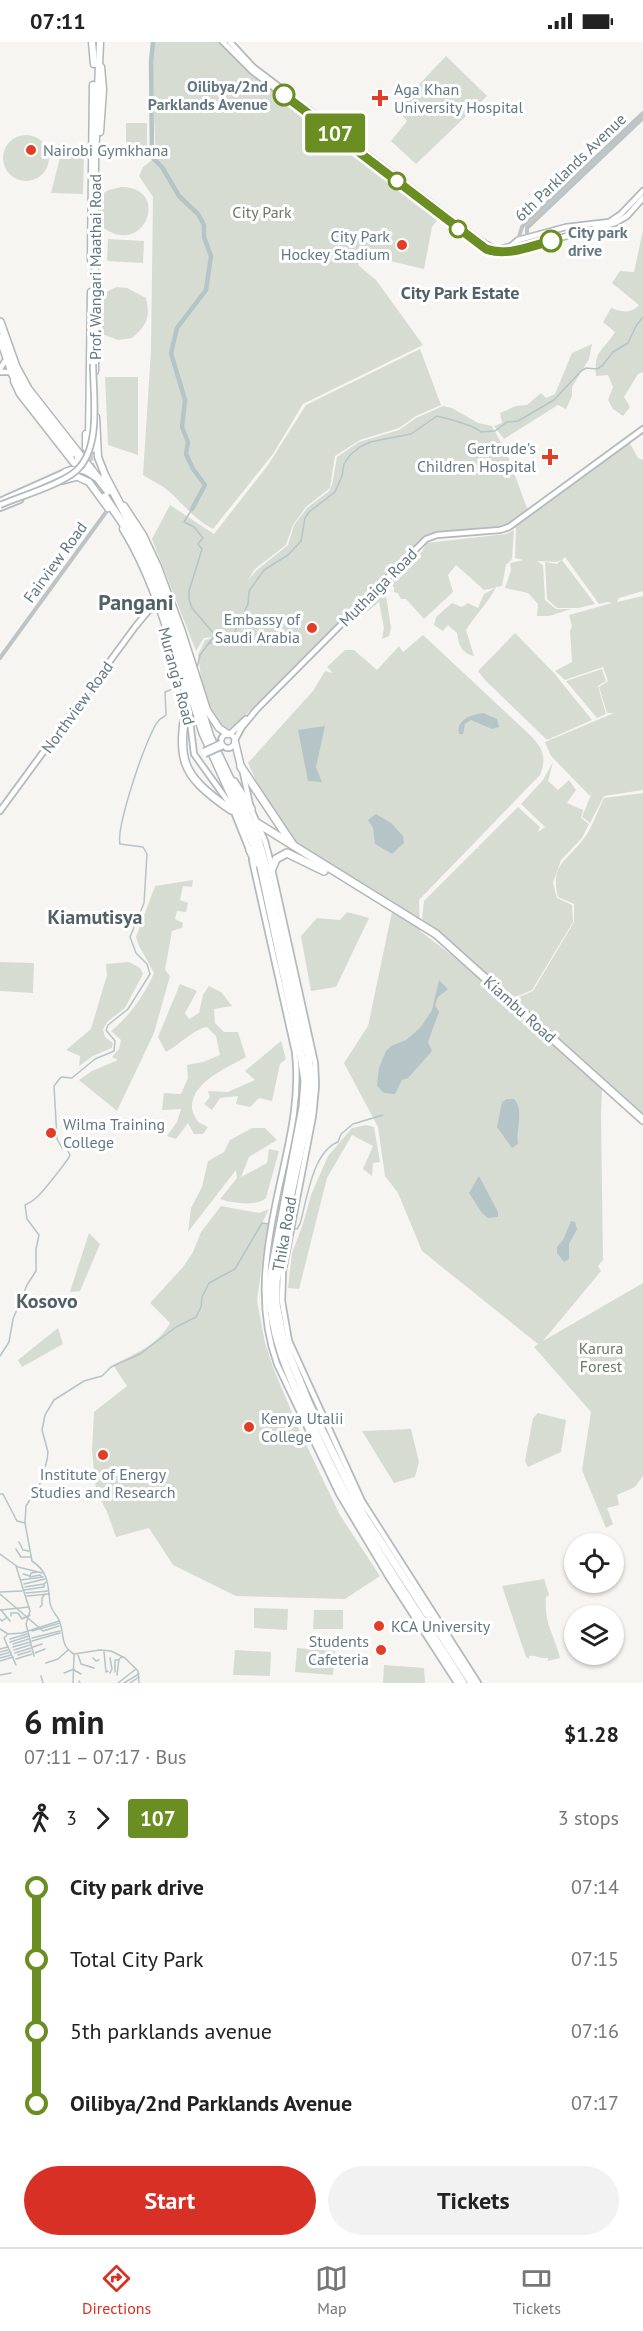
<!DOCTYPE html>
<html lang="en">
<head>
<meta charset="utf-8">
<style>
  :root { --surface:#fff; --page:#f2f2f2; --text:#222; --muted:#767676; --line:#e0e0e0; --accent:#d93025 }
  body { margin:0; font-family:"PT Sans",sans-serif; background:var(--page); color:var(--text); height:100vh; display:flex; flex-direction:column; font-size:22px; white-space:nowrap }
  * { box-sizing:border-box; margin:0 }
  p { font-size:20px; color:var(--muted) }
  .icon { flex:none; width:33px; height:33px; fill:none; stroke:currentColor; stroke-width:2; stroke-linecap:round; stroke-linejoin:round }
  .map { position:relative; height:1641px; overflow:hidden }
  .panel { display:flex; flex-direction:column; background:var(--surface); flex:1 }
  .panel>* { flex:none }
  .badge { padding:0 12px; border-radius:4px; font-size:21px; line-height:39px }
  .buttons { position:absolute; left:564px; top:1491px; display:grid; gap:12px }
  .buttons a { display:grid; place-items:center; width:60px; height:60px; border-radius:50%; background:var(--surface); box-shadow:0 2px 4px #0004; font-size:30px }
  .map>.badge { position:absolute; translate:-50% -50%; box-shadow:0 0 0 3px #fff }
  .legs { display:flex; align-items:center; gap:9px; height:66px; padding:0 24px; font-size:20px }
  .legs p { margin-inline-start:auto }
  .summary { display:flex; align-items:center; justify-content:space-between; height:102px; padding:0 24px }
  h1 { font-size:33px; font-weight:700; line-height:45px }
  .button { display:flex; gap:12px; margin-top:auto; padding:12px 24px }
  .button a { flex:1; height:69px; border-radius:36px; background:var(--accent); color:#fff; font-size:24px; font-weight:700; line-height:69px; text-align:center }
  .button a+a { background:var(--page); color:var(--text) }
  ul { padding:0 24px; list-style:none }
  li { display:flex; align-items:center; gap:21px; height:72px; font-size:22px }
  li i { display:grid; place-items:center; width:9px; height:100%; margin:0 8px; background:currentColor }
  li i::after { content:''; width:15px; height:15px; margin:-8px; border:4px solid; border-radius:50%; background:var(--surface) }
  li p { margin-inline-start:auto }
  li:first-child i { background:linear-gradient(#0000 50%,currentColor 0) }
  li:last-child i { background:linear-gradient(currentColor 50%,#0000 0) }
  .status { display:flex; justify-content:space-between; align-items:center; height:42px; padding:0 30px; background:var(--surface); direction:ltr }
  .status svg { height:16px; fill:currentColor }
  .tabs { display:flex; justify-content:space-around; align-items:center; height:84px; border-top:2px solid var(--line); background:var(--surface); font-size:16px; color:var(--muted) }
  .tabs a { display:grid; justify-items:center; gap:3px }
  .tabs .current { color:var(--accent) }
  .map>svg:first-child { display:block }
  .green { fill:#d7dcd3 }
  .water { fill:#b5c4c6 }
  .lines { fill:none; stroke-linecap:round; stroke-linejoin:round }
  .stream { stroke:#b5c4c6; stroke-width:1.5 }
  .river { stroke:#b5c4c6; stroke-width:4.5 }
  .primary-tunnel { stroke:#cad0d1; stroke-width:6; stroke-dasharray:6 3; stroke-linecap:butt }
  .trunk-tunnel { stroke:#cad0d1; stroke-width:7; stroke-dasharray:7 3.5; stroke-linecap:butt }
  .secondary-casing { stroke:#b3b9bd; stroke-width:8 }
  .primary-casing { stroke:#b2b7ba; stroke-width:9 }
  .trunk-casing { stroke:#b2b6b9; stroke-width:10 }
  .tertiary { stroke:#bec3c6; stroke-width:4 }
  .secondary { stroke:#fff; stroke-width:4.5 }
  .primary { stroke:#fff; stroke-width:6 }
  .trunk { stroke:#fff; stroke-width:7 }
  .secondary-bridge-casing { stroke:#b3b9bd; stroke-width:8; stroke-linecap:butt }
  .secondary-bridge { stroke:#fff; stroke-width:4.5 }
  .line-1-casing { stroke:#fff; stroke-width:14 }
  .line-1 { stroke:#6b8e23; stroke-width:9 }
  .stop-1-dot { fill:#fff; stroke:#6b8e23; stroke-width:3 }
  .poi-dot { fill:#e23e25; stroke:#fff; stroke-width:2 }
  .labels { text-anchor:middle; stroke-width:6; stroke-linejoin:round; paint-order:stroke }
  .stop-label { font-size:16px; font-weight:bold; fill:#647883; stroke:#fff; text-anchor:end }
  .poi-label { font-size:16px; fill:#647883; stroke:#fff; text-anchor:start }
  .street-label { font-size:16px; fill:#647883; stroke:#fff }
  .park-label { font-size:16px; fill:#6a7a63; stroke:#fff }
  .neighbourhood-label { font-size:18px; font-weight:bold; fill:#526068; stroke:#fff }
  .quarter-label { font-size:20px; font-weight:bold; fill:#526068; stroke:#fff }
  .district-label { font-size:22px; font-weight:bold; fill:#526068; stroke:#fff }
</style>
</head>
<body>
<div class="status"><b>07:11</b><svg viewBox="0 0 49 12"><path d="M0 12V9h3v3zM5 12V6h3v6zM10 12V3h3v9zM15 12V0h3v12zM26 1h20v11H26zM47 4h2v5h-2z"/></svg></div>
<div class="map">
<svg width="643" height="1641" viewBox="0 0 643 1641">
  <rect width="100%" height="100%" fill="#f6f5f2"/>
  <g class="green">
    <path d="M153,0h74l49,43 168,127 -12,15 -8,42 -60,-14 -6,10 18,15 47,65 -120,59 -30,50 -60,75c-17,-9 -28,-22 -41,-35 -8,-8 -20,-13 -29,-19l8,-125 2,-153 -14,-21 4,-9 13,-10 -5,-95z"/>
    <path d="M446,14l41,40 -71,68 -25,-23 16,-20 -10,-13z"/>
    <path d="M126,81h21v24l-21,1z"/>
    <circle cx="26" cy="116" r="23"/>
    <path d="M64,110l20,3 -1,39 -32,-1 10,-40z"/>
    <path d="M121,145c52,0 22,75 -21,38v-30l9,-5z"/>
    <path d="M643,188v142l-5,2 -14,23 6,10 -7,9 -10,-7 -5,-9 5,-13 -5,-12 -12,1c-2,-27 6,-23 19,-44l-12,-10 8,-14c10,4 20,6 28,-3l-27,-22 8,-12 14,1z"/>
    <path d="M108,197l36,2 -1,22 -36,-2z"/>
    <path d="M117,245l10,1 19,10c5,20 0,28 -14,40l-14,2 -16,-6c-1,-19 -8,-40 15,-47z"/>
    <path d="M592,302l-3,15 -17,28v9l-6,13 -8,-4 -54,34 -10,-13 8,-3 -2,-10 16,-7 11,-1 14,-12 5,5 9,-4 17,-41z"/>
    <path d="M420,307l21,56 -25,11 -17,12 -39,12 -25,16 -5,32 -24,19 -13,18 -7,20 -31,24 -7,11 9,-10 31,-25 6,-20 13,-17 22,-17 3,-6 5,-28 22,-15 40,-12 17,-12 27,-12 9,2 26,15 14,3 15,28 20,54 7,3 95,-69 9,16 5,2v131l-24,7 -2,4 26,-6v194l-39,6 -14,27 -8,-6 11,-27 -3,6 -39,-40 -6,-14 69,-29h-7l-8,-26 9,-6 -5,-14 -38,13 -10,-9 17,-9 -2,-31 2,-5 -3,-11 43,-12 -5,-1 -8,2 -34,-47 -3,3 33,44 -16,4h-22l-10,-9 -2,-37 12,2 4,-4 -4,2 -20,-1 6,4 2,35 11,9h15l-22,7h-12l1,-12 -10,-11 -23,-5 6,-18 -1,-7 13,-3 -8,-2 1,-29 -3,-7 -13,6 -10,1 -7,6 -22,1 -7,-5 -17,2 -12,4 -168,168 -28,24 -8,-5 -13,-21 -7,-26 -3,-22 7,-15 12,-3 -13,1 -8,13 -44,-112 18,-34 44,29 54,-69 38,-60z"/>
    <path d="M105,335h33v78l-30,-10z"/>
    <path d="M514,488l-2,29 -6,6 -4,21 -6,1c-8,16 -20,27 -30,43l8,26c-13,-3 -15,-11 -17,-23l-9,-8 -5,6 -9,-6 2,-8 16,-14 10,4 6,-4 10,5 6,-14 11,-6 -11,2 -28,-25 -8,10 5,17 -29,27 -18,-20h-5l-3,-6 -4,-1v-5l-5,-5 33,-30 4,-9 80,-9z"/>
    <path d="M385,547l6,39 -2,8 -7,3 2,-11 -5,-26 -20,16 -3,-2z"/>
    <path d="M515,591l39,40 38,47 -45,20 -62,-60 -7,-9z"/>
    <path d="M423,593l107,100c13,13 17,23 10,40l-121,125 1,31 46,35 136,123 -1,26 2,145 -5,6 3,5 -58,70 100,-58v193l-8,11 -18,8 2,10 -12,3 6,16 -7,4 -24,-58 9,-58 -57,-65 4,-3 -116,-93 -24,-58 -13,-17 -7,-49 -34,-64 24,-37 26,-124 -104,-62 -28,-46 -14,-31 65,-72 12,-20 8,2 -6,-6 18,-17h9l23,20 22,-24 4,6z"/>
    <path d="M602,627l4,12 -8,5 8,28 -9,4 -31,-37z"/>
    <path d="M553,720l-5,19 10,9 11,-10 7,10 -9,13 16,7 -2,8 8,6 -7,14 -21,22 -8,23 4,15 15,7 1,17 -41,68 -21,9 -89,-80 2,-18 53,-53 2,1 -1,-2 40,-40 22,20 -2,5 7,-5 -24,-23 22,-24z"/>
    <path d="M643,751v322l-133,-114 23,-10 41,-69v-18l-16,-7c-8,-31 7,-35 24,-56 10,-12 15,-29 22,-43z"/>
    <path d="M193,838l-1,7 -9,-1 -3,14 8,3 -2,9 -9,-1 -2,8 8,4 -1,5 -10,3 -7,39 5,6 -16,57 -37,78 -38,-31 13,-9 26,-11 -6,-3 7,-8 2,-9 -10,-9c18,-14 34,-37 43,-58l-15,-27 -3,-9 19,-51z"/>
    <path d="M347,870l22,6 -33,69 -25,4 -10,-55 16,-18 23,2z"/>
    <path d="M0,920l34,1 -1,30 -33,-2z"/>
    <path d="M129,920l11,6 3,6 -18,34 -18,14 -4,8 2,7 8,6 -1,5 -19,8 -14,10 1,-10 -14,-6 25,-21 16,-54 -1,-11z"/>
    <path d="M180,942l17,7 -12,22 4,6 10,-6 4,-18 6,-9 12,6 11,14 -18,3 1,14 9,9h14l8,25c-19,11 -55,25 -54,51 0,4 4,10 6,14l10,5 -5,7h-9l-6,-11 -12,16 -9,-3 10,-14 4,-13 -19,1 2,-17 17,1 7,-16 -1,-13 16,-3 17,-7 -4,-19 -9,-9c-13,2 -28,18 -41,25l-8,-15z"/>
    <path d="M281,999l5,18 -6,5 -8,37 -13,-3 -9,9 -14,-3 2,-8 -18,2 -8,12 -8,-6 6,-7 -2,-6 20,1 27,-12 -10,-9z"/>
    <path d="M366,1083l8,2 6,35 -7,1 -1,13 -9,-7 10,-23 -21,-11 -25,43 -28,111 -11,-1 4,-35 11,-29 8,-29 17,-39 24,-28z"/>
    <path d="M252,1086h13l12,12 -28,17 -8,20 26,-14 2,-14 10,2 -13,47c-10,9 -34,5 -46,1l17,-21 -1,-8 -48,62 3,-24 11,-21 6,-26 16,-9 6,-12z"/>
    <path d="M221,1164l38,7 10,-4 -7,14 7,2 -3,9 -9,67 8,42 9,27 28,66 38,79 40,61 -35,23 -109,-3 -63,-31 -24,-37 -33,9 -9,-25 -11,-22 -4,-40 2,-38 33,-26 -14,-21c21,-11 45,-20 57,-42l-20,-20 33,-36 10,-15 8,-20z"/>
    <path d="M89,1191l11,11 -20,47 -10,1z"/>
    <path d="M58,1286l5,16 -41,23 -4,-7z"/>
    <path d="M538,1371l28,7 -5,32 -33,15 -3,-6 8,-43z"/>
    <path d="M411,1387l8,33 -4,15 -21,6 -32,-52z"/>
    <path d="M544,1537l5,16 -3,2c-2,28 8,36 14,61l-12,3v-3c-8,1 -12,-3 -19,-2v3l-3,-2 -24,-71z"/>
    <path d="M254,1566l34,1 -1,21 -33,-2z"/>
    <path d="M314,1568h29v19h-30z"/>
    <path d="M297,1606l38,3 -2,24 -38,-3z"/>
    <path d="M235,1608l36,2 -1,24 -37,-1z"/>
    <path d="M384,1623l40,3 1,15h-42z"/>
  </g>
  <g class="water">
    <path d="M483,671l14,6 2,8 -7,2 -21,-9 -6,4 -2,10h-4c-3,-15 12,-19 24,-21z"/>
    <path d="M325,684l-9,41 6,15 -14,-1 -10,-51z"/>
    <path d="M376,772l15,9 12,13 1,7 -12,11 -17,-10 -2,-16 -5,-8z"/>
    <path d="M439,938l9,9 -10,8 -3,8 4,7 -11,30 4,9 -24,27 -6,2 -7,14 -11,-1 -7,-7 2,-18 7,-17 5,-5 15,-6 15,-13 11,-17z"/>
    <path d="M507,1057h7c11,12 1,31 4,45l-6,4 -15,-21 5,-25z"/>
    <path d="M479,1134l19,36v5l-10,1 -6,-5 -13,-20z"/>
    <path d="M571,1179l4,1 2,7 -8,15v15l-5,3 -7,-9v-6l6,-7z"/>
  </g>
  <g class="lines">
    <g class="stream">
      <path d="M192,467l-8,13 10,5 9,11 -5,6 4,5 -13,42v8l3,9 23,27 -15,20 -3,13"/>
      <path d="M209,601h12l11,-5 16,-34 1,-13 15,-21 24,-15 13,-14 4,-23 4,-6 26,-20 7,-16 2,-12 6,-9 10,-8 10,-5 41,-8 26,-18c9,2 39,10 44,16l14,-1 12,-9 11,-1 36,-21 27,-29 5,-3 11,1 5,-3 11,-14 15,-9 8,-17 7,-9"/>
      <path d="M292,1187h5l3,-5c7,-24 12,-72 38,-82l3,-8 12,-10 30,-9"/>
      <path d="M0,1314l9,-14 4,-23 14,-34 9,-14v-22l3,-14 -12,-16 -2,-14c4,-2 9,-5 12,-8 5,-4 32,-38 33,-42l-4,-7h-4l-5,-9 -3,-53 7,-9 11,1 23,-19 19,-8 1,-10 -9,-11 2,-5 20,-16 22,-35 -3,-10 -11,-11 -6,-16 14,-34 3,-49 -4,-7 -23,-3c-4,-17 27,-111 39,-124 2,-2 5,-3 7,-5l-1,-23 15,-6"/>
      <path d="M0,1452h3l14,27 8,2 7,38c17,11 16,25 18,42 1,7 6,11 9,17 6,13 0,25 15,34l26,-4 11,1 14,7 13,13 1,12"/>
      <path d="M25,1481l1,-17 15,-24 6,-22 1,-8 -6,-22 3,-15 9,-15 30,-19 18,-5 9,-9 29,-13 36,-27 20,-10 5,-10 1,-10 7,-14 26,-14 27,-46 7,1"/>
      <path d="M19,1500l4,8 6,1"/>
      <path d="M16,1507l5,8h10"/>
      <path d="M0,1512l18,13 24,6"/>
      <path d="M16,1524l14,45 -4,13 8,32"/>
      <path d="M23,1532l7,2 1,-3 6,-1"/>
      <path d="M30,1535l10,-2 2,2"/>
      <path d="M21,1538l22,-3"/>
      <path d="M24,1542l21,-5"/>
      <path d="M25,1545l19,-3 2,-2"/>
      <path d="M24,1548l20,-3v-3"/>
      <path d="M0,1550l22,-1"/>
      <path d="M26,1551l22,-2"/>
      <path d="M0,1552l43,37 16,-5"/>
      <path d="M27,1554l22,-2"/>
      <path d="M40,1565l2,-2v-7l3,-4"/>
      <path d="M0,1568l29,-3"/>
      <path d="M1,1568l9,11"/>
      <path d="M11,1574v-3h7l4,6 8,-4"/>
      <path d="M0,1577l2,2 4,-3"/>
      <path d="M0,1587l8,5 14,-1 37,-12"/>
      <path d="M32,1589l28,-8"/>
      <path d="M7,1593l-3,3 12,27"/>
      <path d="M32,1596l28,-7"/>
      <path d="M10,1597l17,-5"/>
      <path d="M32,1599l28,-8"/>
      <path d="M10,1600l19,-6"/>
      <path d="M13,1602l16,-5"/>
      <path d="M13,1605l17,-5"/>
      <path d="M33,1605l9,-3"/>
      <path d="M0,1607l8,-2"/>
      <path d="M14,1608l16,-5"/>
      <path d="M0,1610l8,-2"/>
      <path d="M104,1610l2,20 2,-1"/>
      <path d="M15,1611l16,-5"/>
      <path d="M35,1611l10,-4"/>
      <path d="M0,1613l11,-3"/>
      <path d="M18,1613l13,-4"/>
      <path d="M78,1613l3,9 13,4"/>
      <path d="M0,1616l11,-3"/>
      <path d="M93,1616l3,3 3,-1"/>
      <path d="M16,1617l16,-5"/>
      <path d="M0,1619l13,-4"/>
      <path d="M46,1621l12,-4 10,-9"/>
      <path d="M74,1628l7,4"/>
      <path d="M115,1630v-12h3"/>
      <path d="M64,1631l10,-4"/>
      <path d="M110,1631l2,-4 -2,-11"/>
      <path d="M0,1633l11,-2"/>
      <path d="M117,1633l2,-16 3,-2"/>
      <path d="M41,1634l2,7"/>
      <path d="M79,1639l1,2"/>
      <path d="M73,1641l1,-28"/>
      <path d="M118,1641l18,-14"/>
      <path d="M124,1641l15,-9"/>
      <path d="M130,1641l9,-6"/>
    </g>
    <path class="river" d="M153,0l-2,20 1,95 10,10 17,29 19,18 6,11v12l7,19 -5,34 -29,38 -6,25 14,47 -3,27 6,15 -2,12 7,15 12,16 -13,24"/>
    <path class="primary-tunnel" d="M89,404l2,18 14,33"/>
    <path class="trunk-tunnel" d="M87,430l18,25"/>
    <defs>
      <g id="secondary">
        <path d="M223,0l29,29 208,159 26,19 9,4 31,-6 89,-24 12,-7 16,-18"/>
        <path d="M230,0l23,25 33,25"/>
        <path d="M309,68l170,130 17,10 15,-4 7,-6 48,-13 43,-5 12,-8 22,-23"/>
        <path d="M0,327l5,-8"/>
        <path d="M0,330h10"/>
        <path d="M63,439l15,-4"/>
        <path d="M0,459l65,-29"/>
        <path d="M0,466l20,-8"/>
        <path d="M188,662l6,50 38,53 18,45"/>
        <circle cx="228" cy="699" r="7"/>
        <path d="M230,692l16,-15"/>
        <path d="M235,698l7,-13 15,-18 169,-170 11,-4 63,-5 9,-3 134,-98"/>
        <path d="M243,731l8,36 14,32 5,19 45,203 1,23 -3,30 -30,155 -1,30 7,40 73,160 116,182"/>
        <path d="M0,769l135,-184 14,-17 9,-2"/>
        <path d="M252,818l43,192c6,50 -8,97 -18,145 -12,57 -20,111 0,167l62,130 49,82 69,107"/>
      </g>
      <g id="primary">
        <path d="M92,0l2,22"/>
        <path d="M100,90l3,-43 -2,-22"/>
        <path d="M91,218l2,-175"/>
        <path d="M95,329v-210l5,-119"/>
        <path d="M14,339l6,13 54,69 5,-1 -2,-8"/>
        <path d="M96,375l2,40 9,23"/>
        <path d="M86,392v14l5,2 3,-2"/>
        <path d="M89,396l2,-146"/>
        <path d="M65,430c11,-5 20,-3 30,5"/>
        <path d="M78,435l11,5 19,26"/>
        <path d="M124,464l19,29 15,32 23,62 26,81 12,18 9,6"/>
        <path d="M123,487c30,48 49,114 64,170"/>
        <path d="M235,700l6,25"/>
      </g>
      <g id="trunk">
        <path d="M0,280l16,45 12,22 80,102"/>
        <path d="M0,296l13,37 9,15 49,64"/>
        <path d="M105,434l42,79 16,35 47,147 47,99 9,32 42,187 3,26 -1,25 -20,92 -14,84v22l7,36 26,64 55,112 108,167"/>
        <path d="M105,455l29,43 16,32 24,68 29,93 52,115 6,19 40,188 4,26 -2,26 -33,173c-2,51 18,94 39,139 15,33 31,66 49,98 32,57 71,111 105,166"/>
        <path d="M187,657c-9,61 -9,74 44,111"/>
        <path d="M241,725l52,78"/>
        <path d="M234,740l17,27"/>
        <path d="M257,781l179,111 207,186"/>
        <path d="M250,808l6,13"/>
        <path d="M272,827l4,-10 11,-6 37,18"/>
      </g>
    </defs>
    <use href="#secondary" class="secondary-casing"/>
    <use href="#primary" class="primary-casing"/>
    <use href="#trunk" class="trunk-casing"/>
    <g class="tertiary">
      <path d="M527,195v-9l116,-110"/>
      <path d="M518,198l4,-13 121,-114"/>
      <path d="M0,616l109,-150"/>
    </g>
    <use href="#secondary" class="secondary"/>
    <use href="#primary" class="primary"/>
    <use href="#trunk" class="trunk"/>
    <defs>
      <g id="secondary-bridge">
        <path d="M0,463c21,-9 60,-20 76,-34 26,-23 17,-76 17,-107"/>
        <path d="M204,709l17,-8"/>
        <path d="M205,712l18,-8"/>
      </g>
    </defs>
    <use href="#secondary-bridge" class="secondary-bridge-casing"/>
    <use href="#secondary-bridge" class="secondary-bridge"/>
  </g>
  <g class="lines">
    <defs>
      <path id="line-1" d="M284,53l202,154c20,8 45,-3 65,-8"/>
    </defs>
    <use href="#line-1" class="line-1-casing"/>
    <use href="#line-1" class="line-1"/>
  </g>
  <g class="stop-1-dot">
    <circle cx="284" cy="53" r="10"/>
    <circle cx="397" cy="139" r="8"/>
    <circle cx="458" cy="187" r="8"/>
    <circle cx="551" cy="199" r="10"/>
  </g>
  <g class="poi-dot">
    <path d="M377 47h6v6h6v6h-6v6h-6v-6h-6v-6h6z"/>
    <circle cx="31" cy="108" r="6"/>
    <circle cx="402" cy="203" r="6"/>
    <path d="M547 406h6v6h6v6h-6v6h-6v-6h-6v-6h6z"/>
    <circle cx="312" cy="586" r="6"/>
    <circle cx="51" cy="1091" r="6"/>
    <circle cx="249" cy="1385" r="6"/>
    <circle cx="103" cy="1413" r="6"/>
    <circle cx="379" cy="1584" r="6"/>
    <circle cx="381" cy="1608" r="6"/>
  </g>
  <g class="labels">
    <g class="stop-label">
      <text x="268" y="50">Oilibya/2nd<tspan x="268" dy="18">Parklands Avenue</tspan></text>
      <text x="568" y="196" text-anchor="start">City park<tspan x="568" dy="18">drive</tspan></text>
    </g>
    <g class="poi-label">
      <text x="394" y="53">Aga Khan<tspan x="394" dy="18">University Hospital</tspan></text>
      <text x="43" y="114">Nairobi Gymkhana</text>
      <text x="390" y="200" text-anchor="end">City Park<tspan x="390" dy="18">Hockey Stadium</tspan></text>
      <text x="536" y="412" text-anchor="end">Gertrude's<tspan x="536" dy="18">Children Hospital</tspan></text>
      <text x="300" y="583" text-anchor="end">Embassy of<tspan x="300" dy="18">Saudi Arabia</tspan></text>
      <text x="63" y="1088">Wilma Training<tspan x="63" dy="18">College</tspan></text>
      <text x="261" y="1382">Kenya Utalii<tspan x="261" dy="18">College</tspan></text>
      <text x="103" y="1438" text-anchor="middle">Institute of Energy<tspan x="103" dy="18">Studies and Research</tspan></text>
      <text x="391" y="1590">KCA University</text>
      <text x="369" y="1605" text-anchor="end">Students<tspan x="369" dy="18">Cafeteria</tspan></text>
    </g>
    <g class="street-label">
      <text transform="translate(570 125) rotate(-44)" y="6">6th Parklands Avenue</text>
      <text transform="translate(95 225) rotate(-90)" y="6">Prof. Wangari Maathai Road</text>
      <text transform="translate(55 520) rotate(-54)" y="6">Fairview Road</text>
      <text transform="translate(378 545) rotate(-45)" y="6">Muthaiga Road</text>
      <text transform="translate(177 634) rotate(75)" y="6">Murang'a Road</text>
      <text transform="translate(77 665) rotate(-54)" y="6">Northview Road</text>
      <text transform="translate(520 967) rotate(42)" y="6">Kiambu Road</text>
      <text transform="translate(284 1192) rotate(-80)" y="6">Thika Road</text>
    </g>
    <g class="park-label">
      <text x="262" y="176">City Park</text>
      <text x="601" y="1312">Karura<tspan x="601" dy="18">Forest</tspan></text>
    </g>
    <g class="neighbourhood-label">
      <text x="460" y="257">City Park Estate</text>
    </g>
    <g class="quarter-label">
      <text x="95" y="882">Kiamutisya</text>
      <text x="47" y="1266">Kosovo</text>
    </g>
    <g class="district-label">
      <text x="136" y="568">Pangani</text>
    </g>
  </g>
</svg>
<div class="buttons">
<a><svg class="icon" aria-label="locate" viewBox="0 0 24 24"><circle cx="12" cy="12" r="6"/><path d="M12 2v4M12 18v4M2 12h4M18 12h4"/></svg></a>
<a><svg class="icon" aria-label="layers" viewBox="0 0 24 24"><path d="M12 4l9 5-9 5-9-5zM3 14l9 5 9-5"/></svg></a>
</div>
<b class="badge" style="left:335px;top:91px;background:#6b8e23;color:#fff">107</b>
</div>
<section class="panel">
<div class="summary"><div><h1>6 min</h1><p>07:11 – 07:17 · Bus</p></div><b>$1.28</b></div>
<div class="legs"><svg class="icon" aria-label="walk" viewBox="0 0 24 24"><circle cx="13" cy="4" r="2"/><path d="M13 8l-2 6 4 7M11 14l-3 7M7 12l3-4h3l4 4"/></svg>3<svg class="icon" aria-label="forward" viewBox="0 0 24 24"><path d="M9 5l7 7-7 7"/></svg><b class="badge" style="background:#6b8e23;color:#fff">107</b><p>3 stops</p></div>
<ul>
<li><i style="color:#6b8e23"></i><b>City park drive</b><p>07:14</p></li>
<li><i style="color:#6b8e23"></i><span>Total City Park</span><p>07:15</p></li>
<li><i style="color:#6b8e23"></i><span>5th parklands avenue</span><p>07:16</p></li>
<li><i style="color:#6b8e23"></i><b>Oilibya/2nd Parklands Avenue</b><p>07:17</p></li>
</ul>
<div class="button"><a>Start</a><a>Tickets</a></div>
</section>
<nav class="tabs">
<a class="current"><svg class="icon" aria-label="directions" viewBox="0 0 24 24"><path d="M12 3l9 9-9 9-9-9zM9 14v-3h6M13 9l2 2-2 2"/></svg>Directions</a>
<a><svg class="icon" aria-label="map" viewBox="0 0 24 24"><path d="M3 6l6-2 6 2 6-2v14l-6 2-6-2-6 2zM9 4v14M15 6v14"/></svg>Map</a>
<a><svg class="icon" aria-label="tickets" viewBox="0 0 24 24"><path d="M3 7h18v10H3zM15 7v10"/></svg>Tickets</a>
</nav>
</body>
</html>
